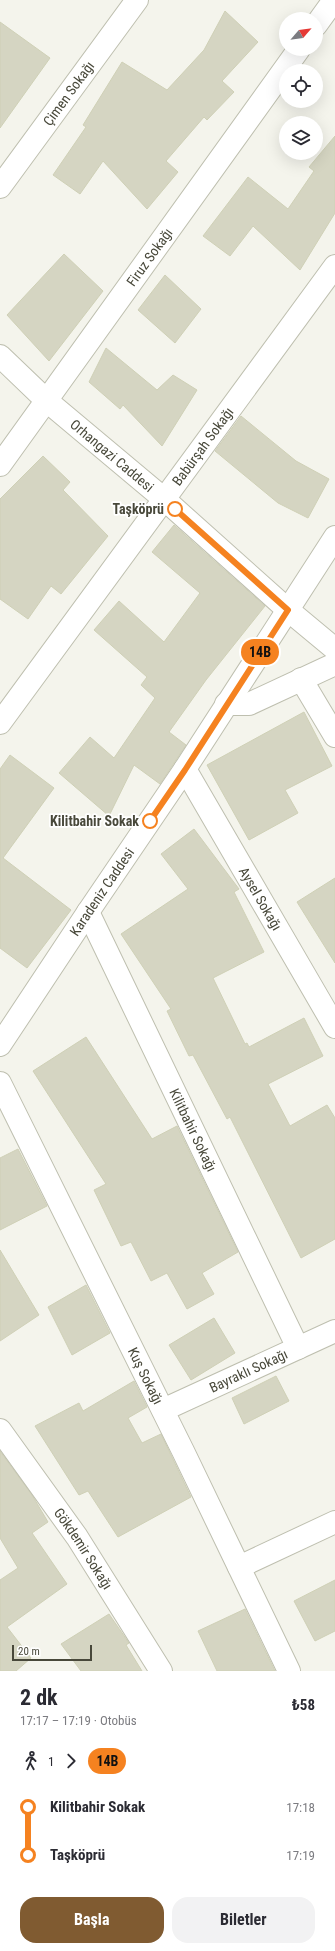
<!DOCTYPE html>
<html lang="tr">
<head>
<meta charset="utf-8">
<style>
  :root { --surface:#fff; --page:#f2f2f3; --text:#2b2b33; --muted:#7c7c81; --accent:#805b31 }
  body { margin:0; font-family:"Roboto Condensed",sans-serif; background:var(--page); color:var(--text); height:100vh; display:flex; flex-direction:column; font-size:15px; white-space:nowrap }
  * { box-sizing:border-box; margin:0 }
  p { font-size:13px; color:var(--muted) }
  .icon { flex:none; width:22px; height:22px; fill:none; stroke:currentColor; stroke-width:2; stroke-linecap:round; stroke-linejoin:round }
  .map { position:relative; height:1671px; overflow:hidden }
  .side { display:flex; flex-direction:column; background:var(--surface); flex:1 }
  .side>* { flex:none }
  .badge { padding:0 8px; border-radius:13px; font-size:14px; line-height:26px }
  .needle { width:26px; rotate:62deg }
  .controls { position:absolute; left:279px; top:12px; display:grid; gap:8px }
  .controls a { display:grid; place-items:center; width:44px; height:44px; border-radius:50%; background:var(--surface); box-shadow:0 4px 16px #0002; font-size:20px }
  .scale { position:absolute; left:12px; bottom:10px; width:80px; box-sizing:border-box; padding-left:4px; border:2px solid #48483a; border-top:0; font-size:11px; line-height:14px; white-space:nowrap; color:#48483a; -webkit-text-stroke:3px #fff; paint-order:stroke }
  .map>.badge { position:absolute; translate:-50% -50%; box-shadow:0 0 0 2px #fff }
  .legs { display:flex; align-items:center; gap:6px; height:44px; padding:0 20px; font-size:13px }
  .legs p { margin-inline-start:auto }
  .headline { display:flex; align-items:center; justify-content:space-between; height:68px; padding:0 20px }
  h1 { font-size:22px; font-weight:700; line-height:30px }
  .action { display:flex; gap:8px; margin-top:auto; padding:8px 20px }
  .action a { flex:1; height:46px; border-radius:16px; background:var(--accent); color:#fff; font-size:16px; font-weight:700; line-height:46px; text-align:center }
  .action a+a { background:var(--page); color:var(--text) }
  ul { padding:0 20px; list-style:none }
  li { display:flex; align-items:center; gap:14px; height:48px; font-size:15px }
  li i { display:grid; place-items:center; width:6px; height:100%; margin:0 5px; background:currentColor }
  li i::after { content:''; width:10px; height:10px; margin:-5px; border:3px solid; border-radius:50%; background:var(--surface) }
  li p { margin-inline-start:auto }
  li:first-child i { background:linear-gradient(#0000 50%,currentColor 0) }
  li:last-child i { background:linear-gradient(currentColor 50%,#0000 0) }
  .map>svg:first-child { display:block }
  .building { fill:#d5d5c2; stroke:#cfd0b6 }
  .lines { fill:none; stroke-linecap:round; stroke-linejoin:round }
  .minor-casing { stroke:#bebfaf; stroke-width:24 }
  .tertiary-casing { stroke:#bebfaf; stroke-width:24 }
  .minor { stroke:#fff; stroke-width:22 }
  .tertiary { stroke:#fff; stroke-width:22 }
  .line-1-casing { stroke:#fff; stroke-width:9 }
  .line-1 { stroke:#f58220; stroke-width:6 }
  .stop-1-dot { fill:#fff; stroke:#f58220; stroke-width:2 }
  .labels { text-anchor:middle; stroke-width:3.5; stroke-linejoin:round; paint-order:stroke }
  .street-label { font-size:14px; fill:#48483a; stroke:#fff }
  .stop-label { font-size:14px; font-weight:bold; fill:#48483a; stroke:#fff; text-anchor:end }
</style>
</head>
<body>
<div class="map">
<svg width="335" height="1671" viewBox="0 0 335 1671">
  <rect width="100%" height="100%" fill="#f4f4ec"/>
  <g class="building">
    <path d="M225,11l33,31 -36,39 12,11 -27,28 -3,-3 -38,44 12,11 -31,37 -44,-48 -23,33 -27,-19 33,-48 -3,-2 39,-63 45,28 37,-40z"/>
    <path d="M0,22l50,36 -50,70z"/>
    <path d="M335,136v77l-35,57 -47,-44 -23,30 -27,-20 45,-59 40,32 26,-38 -5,-4z"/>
    <path d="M64,254l39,37 -54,70 -42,-46z"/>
    <path d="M165,275l36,34 -26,34 -37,-33z"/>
    <path d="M106,348l51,42 16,-15 24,15 -35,56 -39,-41 -3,4 -31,-27z"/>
    <path d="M241,416l55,45 33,18 -21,39 -30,-15 -63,-52z"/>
    <path d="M43,456l27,26 -7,8 45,46 -47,58 -10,-8 -23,33 -28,-20v-100z"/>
    <path d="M174,525l91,81 -59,74 -37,52 17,13 -26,39 -26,-19 -25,51 -50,-43 31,-36 24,21 41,-60 -14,-13 6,-8 -53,-47 25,-29 45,41 36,-49 -48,-41z"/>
    <path d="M304,712l28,54 -47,24 13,23 -49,27 -42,-75z"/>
    <path d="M10,755l44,33 -51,70 68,52 -44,58 -27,-20v-179z"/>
    <path d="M194,829l45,60 -5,3 30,60 -51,26 32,66 2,-1 2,4 55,-29 19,38 -55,28 22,42 37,-21 8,13v121l-34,19 -71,-141 -3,2 -34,-64 -4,1 -22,-45 4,-2 -50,-75 67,-45 -27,-35z"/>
    <path d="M335,878v85l-38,-61z"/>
    <path d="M86,1037l66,102 25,-13 61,126 -36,21 12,21 -27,15 -20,-36 -16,8 -20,-39 -10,4 -27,-56 12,-6 -73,-113z"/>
    <path d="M18,1149l29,57 -47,24v-72z"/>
    <path d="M0,1250l39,65 -39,26z"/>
    <path d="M86,1285l24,48 -38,22 -24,-48z"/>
    <path d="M214,1318l21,35 -44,27 -22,-35z"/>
    <path d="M276,1376l13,25 -45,23 -12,-26z"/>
    <path d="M134,1381l13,26 -19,11 14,25 19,-9 30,63 -73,40 -30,-46 -9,4 -44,-69 44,-23 4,8z"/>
    <path d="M0,1451l32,44 16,27 -16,11 35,51 -60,43 24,31 -15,13h-16v-91l18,-12 -18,-30z"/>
    <path d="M335,1580v51l-20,10 -21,-40z"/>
    <path d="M245,1609l30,62h-58l-19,-40z"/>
    <path d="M109,1614l20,29 -3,2 16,26h-61l-20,-27z"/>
  </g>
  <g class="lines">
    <defs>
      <g id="minor">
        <path d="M316,25l18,-25"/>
        <path id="s1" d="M0,187l137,-187"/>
        <path id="s2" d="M0,465l299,-416"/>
        <path d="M301,679l34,57"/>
        <path id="s3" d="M0,723l335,-457"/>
        <path id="s4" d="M185,769l150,258"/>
        <path id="s5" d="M88,912l210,436"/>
        <path id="s6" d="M0,1083l183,368 106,220"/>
        <path id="s7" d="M163,1410l172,-79"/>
        <path id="s8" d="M0,1430l77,107 84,134"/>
        <path d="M239,1567l96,-45"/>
      </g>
      <g id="tertiary">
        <path id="s9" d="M0,356l47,45 117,98 124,111 47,39"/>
        <path d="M226,704h23l86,-40"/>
        <path id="s10" d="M0,1045l88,-133 97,-143 150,-232"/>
      </g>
    </defs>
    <use href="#minor" class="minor-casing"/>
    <use href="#tertiary" class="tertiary-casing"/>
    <use href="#minor" class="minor"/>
    <use href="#tertiary" class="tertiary"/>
  </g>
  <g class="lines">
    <defs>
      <path id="line-1" d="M150,821l35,-51 103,-160 -113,-101"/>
    </defs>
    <use href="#line-1" class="line-1-casing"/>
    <use href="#line-1" class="line-1"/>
  </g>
  <g class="stop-1-dot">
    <circle cx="175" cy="509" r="7"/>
    <circle cx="150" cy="821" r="7"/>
  </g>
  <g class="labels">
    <g class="street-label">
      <text dy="5" stroke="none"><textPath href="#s1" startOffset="116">Çimen Sokağı</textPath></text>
      <text dy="5" stroke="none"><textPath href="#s2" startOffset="256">Firuz Sokağı</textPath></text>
      <text dy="5" stroke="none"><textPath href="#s3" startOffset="343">Babürşah Sokağı</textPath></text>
      <text dy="5" stroke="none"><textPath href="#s9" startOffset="150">Orhangazi Caddesi</textPath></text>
      <text dy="5" stroke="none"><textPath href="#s10" startOffset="184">Karadeniz Caddesi</textPath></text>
      <text dy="5" stroke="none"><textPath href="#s4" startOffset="150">Aysel Sokağı</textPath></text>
      <text dy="5" stroke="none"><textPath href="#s5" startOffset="242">Kilitbahir Sokağı</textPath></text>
      <text dy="5" stroke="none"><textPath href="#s7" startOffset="94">Bayraklı Sokağı</textPath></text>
      <text dy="5" stroke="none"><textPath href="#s6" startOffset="327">Kuş Sokağı</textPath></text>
      <text dy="5" stroke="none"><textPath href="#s8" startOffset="145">Gökdemir Sokağı</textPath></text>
    </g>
    <g class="stop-label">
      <text x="164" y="514">Taşköprü</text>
      <text x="139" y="826">Kilitbahir Sokak</text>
    </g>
  </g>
</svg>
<div class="controls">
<a><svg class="needle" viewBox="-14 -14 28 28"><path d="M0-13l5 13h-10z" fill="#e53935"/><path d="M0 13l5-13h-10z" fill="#7c7c81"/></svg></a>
<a><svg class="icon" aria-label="locate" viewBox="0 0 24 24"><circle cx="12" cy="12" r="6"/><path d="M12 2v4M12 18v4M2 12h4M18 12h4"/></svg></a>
<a><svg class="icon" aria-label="layers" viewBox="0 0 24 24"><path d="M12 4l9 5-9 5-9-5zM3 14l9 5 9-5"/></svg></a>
</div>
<div class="scale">20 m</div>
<b class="badge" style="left:260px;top:652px;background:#f58220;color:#111">14B</b>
</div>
<section class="side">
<div class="headline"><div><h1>2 dk</h1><p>17:17 – 17:19 · Otobüs</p></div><b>₺58</b></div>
<div class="legs"><svg class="icon" aria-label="walk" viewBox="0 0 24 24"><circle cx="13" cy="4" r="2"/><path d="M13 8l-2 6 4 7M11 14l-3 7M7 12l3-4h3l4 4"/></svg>1<svg class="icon" aria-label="forward" viewBox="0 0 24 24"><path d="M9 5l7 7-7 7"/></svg><b class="badge" style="background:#f58220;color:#111">14B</b></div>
<ul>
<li><i style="color:#f58220"></i><b>Kilitbahir Sokak</b><p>17:18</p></li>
<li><i style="color:#f58220"></i><b>Taşköprü</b><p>17:19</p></li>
</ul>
<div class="action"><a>Başla</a><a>Biletler</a></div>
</section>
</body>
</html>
